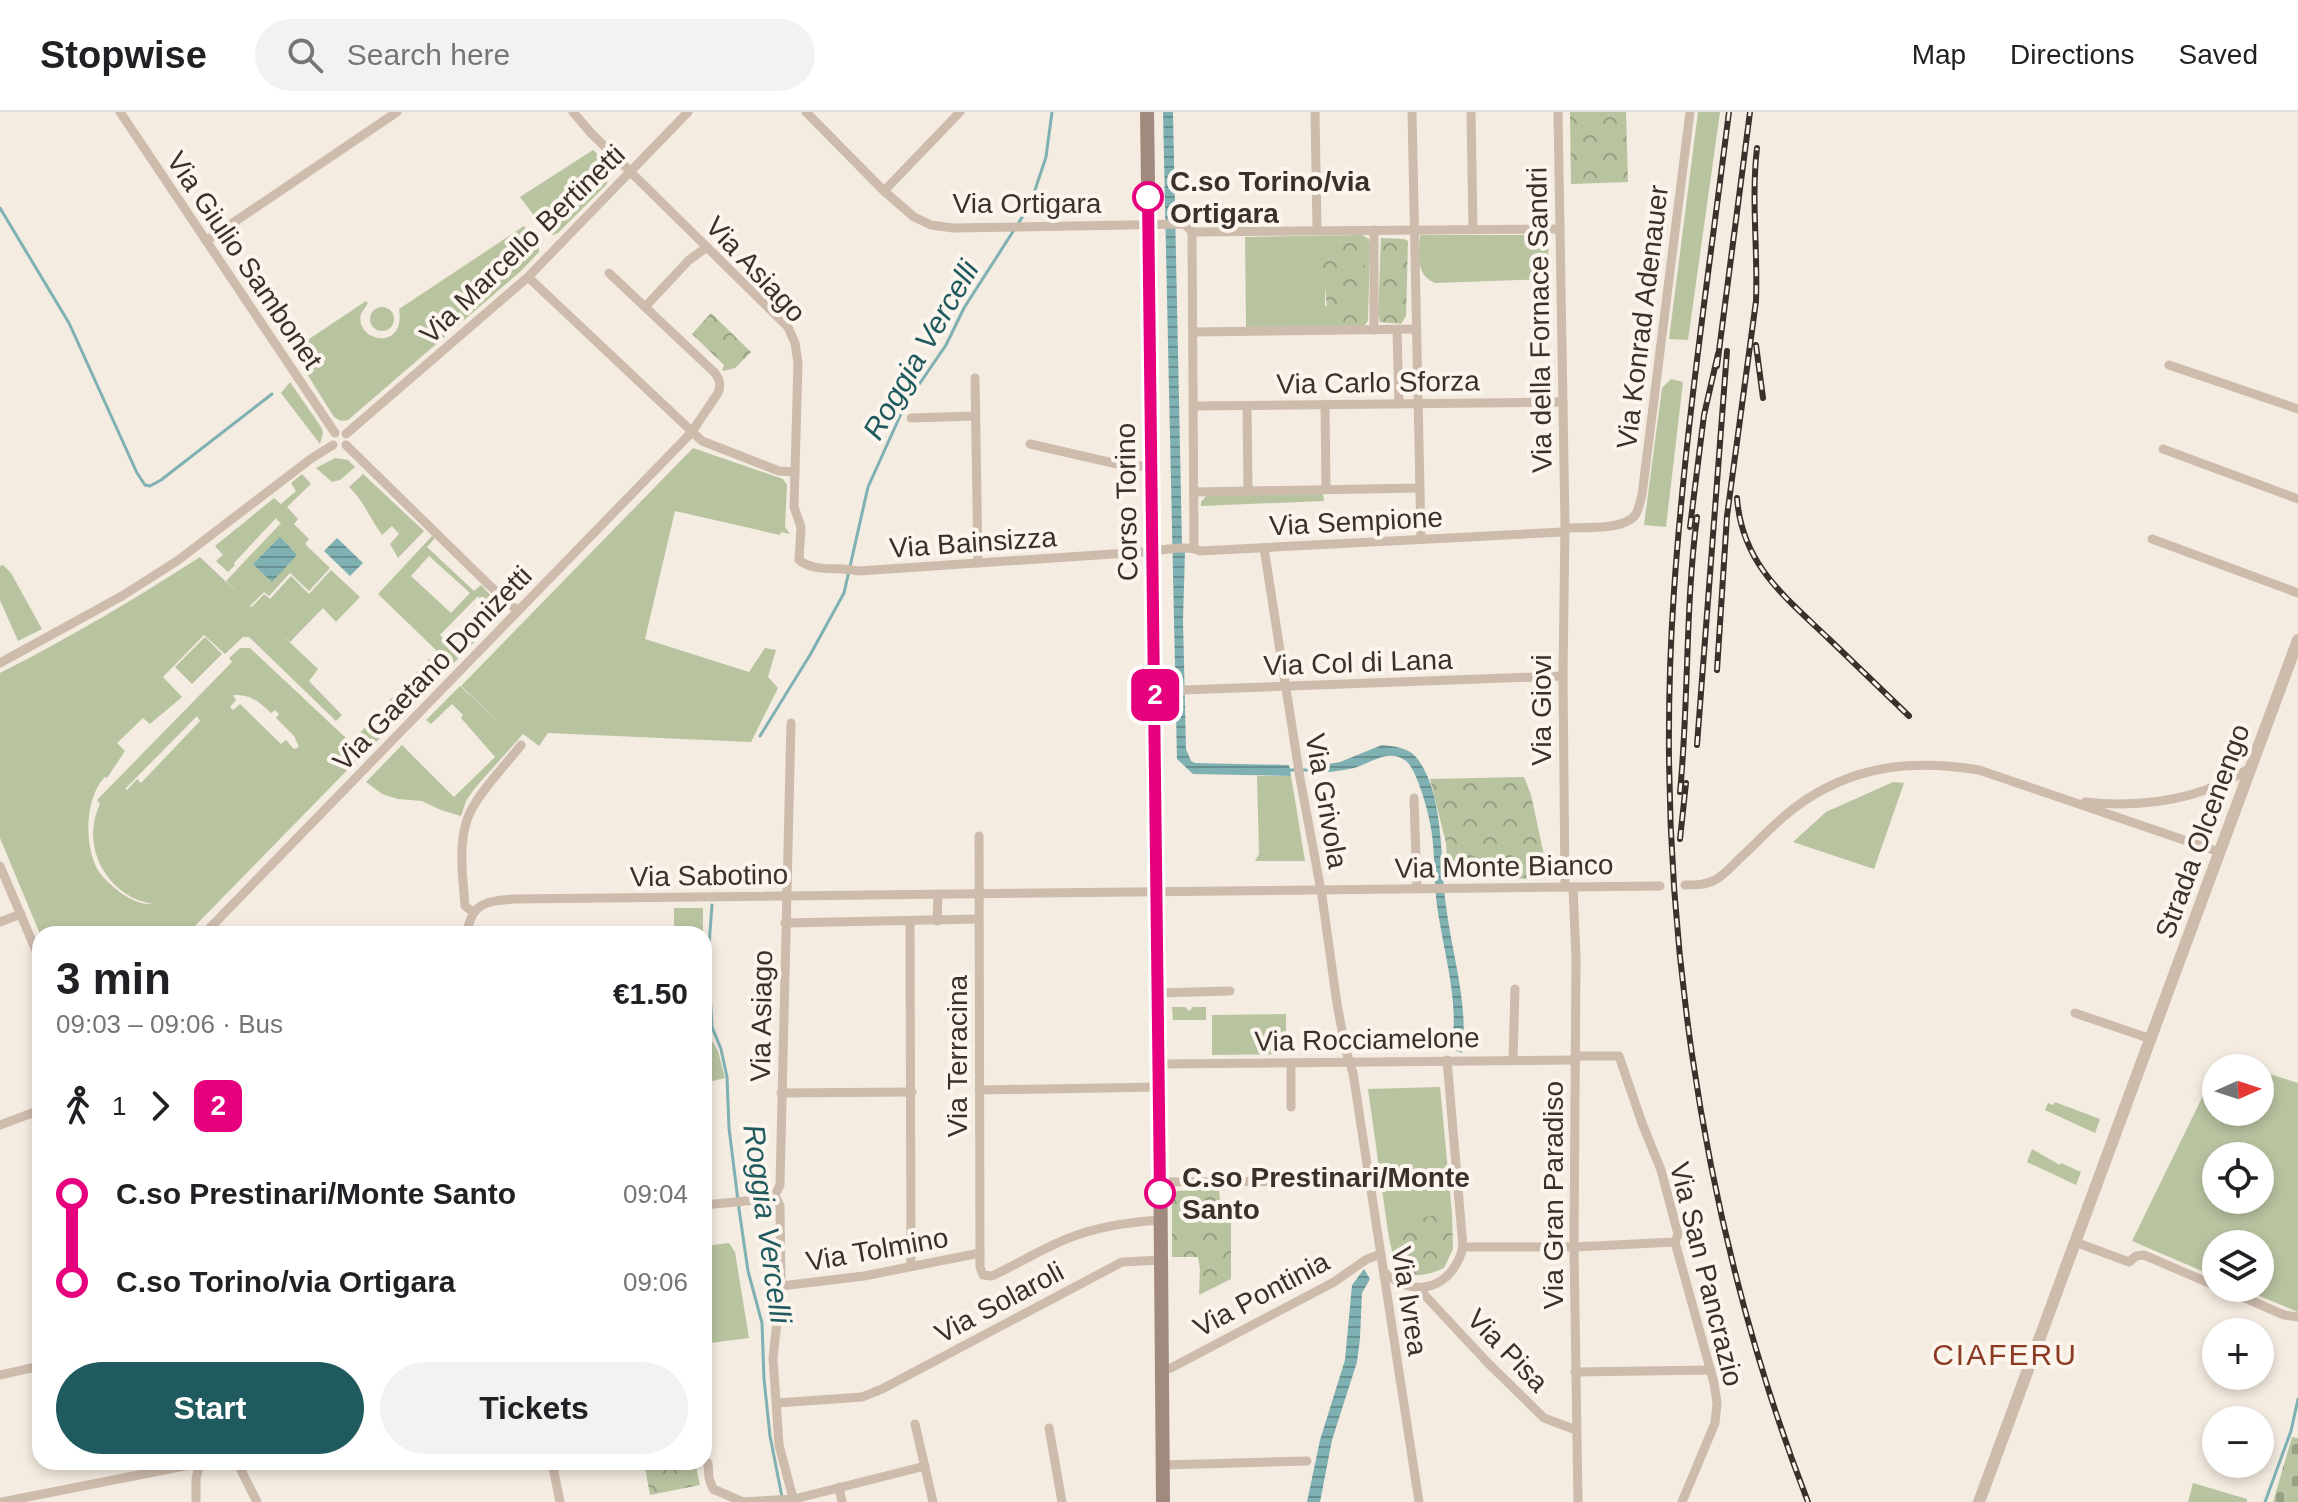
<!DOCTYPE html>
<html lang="en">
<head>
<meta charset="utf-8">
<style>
  :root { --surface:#fff; --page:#f2f2f2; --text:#202124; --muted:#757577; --line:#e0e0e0; --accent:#1f5a5e }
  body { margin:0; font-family:Arial,sans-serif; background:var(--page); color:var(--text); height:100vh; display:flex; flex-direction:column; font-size:30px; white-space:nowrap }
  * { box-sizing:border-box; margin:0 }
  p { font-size:26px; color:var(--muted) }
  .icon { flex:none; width:44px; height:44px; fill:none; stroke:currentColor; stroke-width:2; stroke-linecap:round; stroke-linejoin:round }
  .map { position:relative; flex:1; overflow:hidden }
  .panel { position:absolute; left:32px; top:814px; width:680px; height:544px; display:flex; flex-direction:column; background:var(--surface); border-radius:24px; box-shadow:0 4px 12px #0003 }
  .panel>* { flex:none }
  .badge { padding:0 16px; border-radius:12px; font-size:28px; line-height:52px }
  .needle { width:52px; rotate:87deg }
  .controls { position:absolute; left:2202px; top:942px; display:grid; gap:16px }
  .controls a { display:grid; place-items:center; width:72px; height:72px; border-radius:50%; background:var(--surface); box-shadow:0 4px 12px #0003; font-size:40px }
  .map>.badge { position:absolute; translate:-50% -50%; box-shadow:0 0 0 4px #fff }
  .legs { display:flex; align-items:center; gap:12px; height:88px; padding:0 24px; font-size:26px }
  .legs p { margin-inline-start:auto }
  .head { display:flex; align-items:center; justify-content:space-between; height:136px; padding:0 24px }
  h1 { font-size:44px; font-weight:700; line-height:60px }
  .button { display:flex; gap:16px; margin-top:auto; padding:16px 24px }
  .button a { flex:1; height:92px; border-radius:48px; background:var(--accent); color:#fff; font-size:32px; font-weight:700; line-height:92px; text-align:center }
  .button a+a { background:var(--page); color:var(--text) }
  ul { padding:0 24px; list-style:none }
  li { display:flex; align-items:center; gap:28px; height:88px; font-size:30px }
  li i { display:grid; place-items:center; width:12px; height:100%; margin:0 10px; background:currentColor }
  li i::after { content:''; width:20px; height:20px; margin:-10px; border:6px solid; border-radius:50%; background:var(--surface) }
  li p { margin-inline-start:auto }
  li:first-child i { background:linear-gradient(#0000 50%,currentColor 0) }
  li:last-child i { background:linear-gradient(currentColor 50%,#0000 0) }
  header { display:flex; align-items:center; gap:48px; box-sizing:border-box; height:112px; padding:0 40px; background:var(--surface); border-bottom:2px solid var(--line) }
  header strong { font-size:38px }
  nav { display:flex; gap:44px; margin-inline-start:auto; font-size:28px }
  .search { width:560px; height:72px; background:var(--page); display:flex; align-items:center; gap:20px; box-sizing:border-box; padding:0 28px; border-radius:44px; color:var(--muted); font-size:30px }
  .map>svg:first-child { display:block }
  .green { fill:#b8c4a0; fill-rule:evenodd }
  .forest { fill:url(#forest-crowns) }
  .cemetery { fill:url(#cemetery-stones) }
  .water { fill:url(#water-rules) }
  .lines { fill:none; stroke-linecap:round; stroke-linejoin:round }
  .stream { stroke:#7fb0b2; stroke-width:3 }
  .minor { stroke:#cdbbac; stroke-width:9 }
  .tertiary { stroke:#cdbbac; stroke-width:12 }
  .secondary { stroke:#a18a7d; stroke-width:14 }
  .rail-casing { stroke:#3b302b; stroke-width:6 }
  .rail { stroke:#fbf5ee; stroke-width:3; stroke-dasharray:9; stroke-linecap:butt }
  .line-1-casing { stroke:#fff; stroke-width:18 }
  .line-1 { stroke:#e6007e; stroke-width:12 }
  .stop-1-dot { fill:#fff; stroke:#e6007e; stroke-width:4 }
  .labels { text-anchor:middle; stroke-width:8; stroke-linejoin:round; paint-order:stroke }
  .stop-label { font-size:28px; font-weight:bold; fill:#3b302b; stroke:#fbf5ee; text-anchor:start }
  .street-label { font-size:28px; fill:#3b302b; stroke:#fbf5ee }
  .water-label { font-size:30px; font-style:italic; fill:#1f5a5e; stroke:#fbf5ee }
  .neighbourhood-label { font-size:30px; letter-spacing:2px; fill:#8c3b22; stroke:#fbf5ee }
</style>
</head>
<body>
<header>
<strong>Stopwise</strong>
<div class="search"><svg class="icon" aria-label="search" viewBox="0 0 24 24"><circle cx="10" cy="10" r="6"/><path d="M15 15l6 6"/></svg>Search here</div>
<nav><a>Map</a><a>Directions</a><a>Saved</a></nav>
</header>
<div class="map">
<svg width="2298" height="1390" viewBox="0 0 2298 1390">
  <defs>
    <pattern id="forest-crowns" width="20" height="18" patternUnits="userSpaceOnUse" patternTransform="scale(2)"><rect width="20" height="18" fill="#b8c4a0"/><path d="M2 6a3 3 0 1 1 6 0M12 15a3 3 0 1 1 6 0" fill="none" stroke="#97a083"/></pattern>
    <pattern id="cemetery-stones" width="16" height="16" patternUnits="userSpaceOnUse" patternTransform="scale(2)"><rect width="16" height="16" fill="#b8c4a0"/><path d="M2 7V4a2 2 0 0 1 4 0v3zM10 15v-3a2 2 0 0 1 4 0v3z" fill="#97a083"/></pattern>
    <pattern id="water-rules" width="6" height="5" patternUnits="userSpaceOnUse" patternTransform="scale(2)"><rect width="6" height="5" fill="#7fb0b2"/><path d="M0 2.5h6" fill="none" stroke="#699091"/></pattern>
  </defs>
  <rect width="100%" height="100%" fill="#f4ebe1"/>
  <g class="green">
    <path d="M1698,0h22l-32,228 -19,-1z"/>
    <path d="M593,38l15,14 2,13 -4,8 -48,48 -5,2 -5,-1 -28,-37z"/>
    <path d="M524,114l15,21v5l-18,19 -173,149 -7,1 -7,-4 -32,-51 8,-6 -9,-11 -7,5 -3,-3 75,-50 2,2c-2,4 -5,7 -7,11 -7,27 45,39 38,-5z"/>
    <path d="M1362,123l7,4 1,6 -2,76 -4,5 -118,1 -1,-90zM1351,129l7,81h-10l-23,-17v-18l6,-43z"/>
    <path d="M1420,123h128l1,44 -114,4c-20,-8 -16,-29 -15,-48z"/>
    <circle cx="382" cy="207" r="12"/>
    <path d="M1671,267l12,3 -17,145 -22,-2 18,-137z"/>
    <path d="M290,270l31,45 2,6 -3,11 -39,-51z"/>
    <path d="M693,336l90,31 4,6 -2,42 5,7 -9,-2 -1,3 -105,-24 -30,128 104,33 16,-24 11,2 -8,27 10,11 -27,54 -203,-9 -9,13 -16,-12 -48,54 -9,13 -5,15 -20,-6 -19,-9 -24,-2 -16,-5 -16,-12 36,-37 52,52 41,-40 -34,-39 2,-3 -11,-11 -21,20 -5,-4 34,-34 50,46 -49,-46z"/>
    <path d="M335,346l13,2 7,7 -15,13 -8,2 -16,-14z"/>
    <path d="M302,362l9,10 -24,23 11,12 -4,5 15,15 -4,5 25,24 -21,23 -19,-18 -21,23 -5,-4 -14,14 2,1 12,-13 6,5 21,-23 18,18 22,-24 29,27 -24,25 -13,-14 -33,34 -9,-8 37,35 -9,12 33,34 -6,6 -87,-84h-6l-18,17 -21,-19 -41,42 19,20 -32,27 -7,-6 -26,25 8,8 -18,27 -2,-1c-20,20 -22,69 -6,95 5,7 12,13 18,18 10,8 23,15 35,14 -7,-2 -17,-4 -24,-9 -31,-19 -44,-58 -28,-91l-3,-4 135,-138 -3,-4 11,-10h10l113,106 -176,180h-147l-40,-96v-165c69,-35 135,-74 200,-116l41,39 -15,-15 55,-58 -5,-4 1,-2 -43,46 1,2 -7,7 -12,-11 7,-6 -8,-9 59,-48 7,6 15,-13 -5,-8zM233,583c18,-1 26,7 38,18l4,-3 4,4 -3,4 18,18 5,11 -5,2 -8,-9 -5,4 -41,-40 -7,6 -3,-3 6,-7zM197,604l3,5 -59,62 -4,-4 -10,11 -2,-1z"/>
    <path d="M363,362l61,57 -26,27 -8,-14 9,-10 -7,-8 -10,9c-12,-16 -18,-34 -33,-48z"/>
    <path d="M1323,382l1,7 -123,5v-4l6,-7z"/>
    <path d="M432,424l3,2 -8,9 47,44 7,-6 17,18 3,11 -102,106 -14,-15 52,-54 -59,-57zM429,444l41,37 -19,20 -40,-37zM478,484l18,19 -38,38 -18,-18z"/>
    <path d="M3,453l8,8 31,56 -24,12 -18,-41v-34z"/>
    <path d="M205,525l17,17 -30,30 -17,-17z"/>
    <path d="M373,606l21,6 -26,26 -12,-12z"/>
    <path d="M1257,664h34l14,85h-50l4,-7z"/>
    <path d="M1893,670l11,1 -30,86 -81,-27 33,-30z"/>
    <rect x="674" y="796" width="29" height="26"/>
    <path d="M704,851l5,65 2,11 7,12 7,27 -21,5z"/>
    <path d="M1172,895h13l4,4 4,-4h13v13h-33z"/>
    <path d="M1286,902v40l-74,1v-40z"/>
    <path d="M2216,957v43h44v-41l38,12v229l-58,-24h20v-44h-44v33l-84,-36zM2216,1044h44v44h-44z"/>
    <path d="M1440,975l12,126 -65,12 -19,-136z"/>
    <path d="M2055,990l45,17 -5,14 -50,-23 3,-7 5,2z"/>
    <path d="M2032,1037l28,16 1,-2 20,9 -5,13 -49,-23z"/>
    <path d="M729,1131l6,9 14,86 -39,5 -6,15v-112z"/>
    <path d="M2193,1371l54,16v3h-59z"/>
  </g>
  <g class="forest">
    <path d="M1570,0h56l2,70 -57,2z"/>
    <path d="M1381,126l23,1 4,2 -2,75 -5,8 -21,-2 -2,-7z"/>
    <path d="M1351,129l14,4 -2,72 -5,5 -24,2 -6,-7 -3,-30c-13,-13 -14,-27 -3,-42z"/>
    <path d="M711,201l40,39 -16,16 -13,3 2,-6 -32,-31z"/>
    <path d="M1524,665l7,18 14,65 10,2v16l-107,2 -2,-37 -16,-64z"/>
    <path d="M1219,1077l1,12h11v78l-32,16 1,-26 -2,-12h-26v-62l5,-4z"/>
    <path d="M1452,1101l1,36 -9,19c-44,21 -53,-8 -57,-45z"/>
    <path d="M644,1350h51l5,23 -50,10z"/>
  </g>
  <path class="cemetery" d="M2292,1325l6,1v64h-25z"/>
  <g class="water">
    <path d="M1163,0h10l9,433 3,6 -2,70 3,128 5,12 4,2 94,2 2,11 -98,-2 -16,-15z"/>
    <path d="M280,425l17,18 -25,27 -19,-18z"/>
    <path d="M337,426l26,25 -13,13 -26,-25z"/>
    <path d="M1382,633c11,1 27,3 34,12 29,35 24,106 30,149 6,49 23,98 16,147l-11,-4c10,-48 -10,-104 -15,-152 -2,-25 -1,-50 -6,-74 -2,-13 -14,-55 -24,-62 -17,-13 -35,2 -52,7 -13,3 -28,4 -42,6l-1,-7 29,-5z"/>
    <path d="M1364,1157l6,10 -8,14 -2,45 -3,24 -25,78 -12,62h-13l13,-62 25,-80 7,-75z"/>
  </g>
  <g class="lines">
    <g class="stream">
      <path d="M0,96l69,115 68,150 8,12 5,1 11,-6 111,-86"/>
      <path d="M760,624l50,-81 34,-62 24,-106 37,-82 41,-60 18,-37 66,-103 16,-48 6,-45"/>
      <path d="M1288,658h24"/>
      <path d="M712,793l-4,53 4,69 9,22 6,28 2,51 10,81 9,62 14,52 2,56 6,57 12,61"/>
      <path d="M2265,1390l26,-71 7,-32"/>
    </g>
    <g class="minor">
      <path d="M120,0l215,321"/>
      <path d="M573,0l18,21 197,194 7,16 3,20 -4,144 7,20 -2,33c16,13 40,6 59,11l284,-19c16,-1 46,-8 58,-1l363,-19"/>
      <path d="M806,0l78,79 30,26 17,8 22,3 232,-4 7,8 367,-3"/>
      <path d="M1315,0l2,118"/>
      <path d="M1412,0l9,427"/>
      <path d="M1471,0l2,117"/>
      <path d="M1558,0l7,412 -2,152 2,211"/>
      <path d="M884,79l76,-79"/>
      <path d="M1192,120l2,315"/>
      <path d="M206,129l191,-129"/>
      <path d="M528,165l174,164 77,30 16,1"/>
      <path d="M645,195l44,-47 18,-13"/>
      <path d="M1374,218v-100"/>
      <path d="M1397,218l2,74"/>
      <path d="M1193,220l223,-3"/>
      <path d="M2169,253l129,44"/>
      <path d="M975,266l3,185"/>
      <path d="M1325,293l1,84"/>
      <path d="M1193,294l370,-4"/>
      <path d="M1247,294l1,83"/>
      <path d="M911,306l65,-2"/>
      <path d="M346,322l182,-157 160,-165"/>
      <path d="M1030,332l96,22h26"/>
      <path d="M346,333l142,139 30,27"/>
      <path d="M2163,337l135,50"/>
      <path d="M1194,380l226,-4"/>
      <path d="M1565,416c18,-1 60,3 71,-14 3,-5 4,-13 6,-19l48,-383"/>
      <path d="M2152,427l146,54"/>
      <path d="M1264,436l36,230 22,118 15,108 9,47 7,22 66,429"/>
      <path d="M0,551l122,-67 55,-35 135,-103 21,-13"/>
      <path d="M1155,579l408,-15"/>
      <path d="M791,611l-11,462 -5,10 5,11 1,80 -8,72 6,87 15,57"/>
      <path d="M1414,686l3,90"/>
      <path d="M2085,690c58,6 116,-2 165,-34"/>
      <path d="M979,724l1,431 3,8 9,1c26,-12 51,-28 77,-38 30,-12 60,-16 92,-18"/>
      <path d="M0,754l40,94"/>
      <path d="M1685,773c11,0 21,0 30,-5 9,-5 16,-13 23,-20 20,-18 38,-39 59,-54 56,-41 116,-47 182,-36l240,82"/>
      <path d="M1573,775l3,70 -2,290 4,255"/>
      <path d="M473,800l-8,-6c-2,-28 -7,-59 2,-86 7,-23 39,-55 54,-75"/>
      <path d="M910,809l1,345"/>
      <path d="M937,809l1,-27"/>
      <path d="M0,810l21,-8"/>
      <path d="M785,811l193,-4"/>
      <path d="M204,822l487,-501 27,-40c3,-8 2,-13 -3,-20l-106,-100"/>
      <path d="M467,822c4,-32 20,-33 48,-35l1145,-13"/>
      <path d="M1159,881l71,-2"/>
      <path d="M2075,901l76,26"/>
      <path d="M1575,944h44l23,67 19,47 17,64 -3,8 39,141 3,20 -2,20 -33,79"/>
      <path d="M1513,948l2,-71"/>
      <path d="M1291,951v44"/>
      <path d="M1159,952l417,-4"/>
      <path d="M979,978l180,-3"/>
      <path d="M781,981l131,-1"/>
      <path d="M0,1013l40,-15"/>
      <path d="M1160,1070l209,-1"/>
      <path d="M704,1093l63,-6 8,-4"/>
      <path d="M2075,1130l54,20 7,-6 8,-1 72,31"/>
      <path d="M1463,1135h111l101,-5"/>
      <path d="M1384,1160c32,29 69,15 79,-25l-16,-187"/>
      <path d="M781,1174l83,-10 116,-23"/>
      <path d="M1418,1176l69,74 57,56 32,12"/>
      <path d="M2222,1176l62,27 14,2"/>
      <path d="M1162,1259l9,-3 163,-86 33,-23 14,-5"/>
      <path d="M1575,1260l136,-2"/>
      <path d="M0,1263l40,-9"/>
      <path d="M777,1291l85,-6 20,-8 240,-127 39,-2"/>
      <path d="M915,1312l18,78"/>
      <path d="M1049,1316l13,74"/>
      <path d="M237,1350l20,40"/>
      <path d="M552,1350l8,40"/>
      <path d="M708,1351l1,15 4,11 30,13 51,-3 131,-33"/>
      <path d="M1163,1353l144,-4"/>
      <path d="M839,1375l3,15"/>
      <path d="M2,1390l203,-40"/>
      <path d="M196,1390v-23l4,-17"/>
    </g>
    <path class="tertiary" d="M1979,1390l319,-862"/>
    <path class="secondary" d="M1147,0l11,780 5,610"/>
    <defs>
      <g id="rail">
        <path d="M1729,0c-20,159 -44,318 -55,479 -21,303 24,627 134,911"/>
        <path d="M1756,233l7,53"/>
        <path d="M1717,254l33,-254"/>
        <path d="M1737,386c5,66 47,98 92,141 27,26 53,51 80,77"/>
        <path d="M1690,415l14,-112 14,-61"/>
        <path d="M1717,558l10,-154 29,-215c2,-51 -5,-102 1,-153"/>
        <path d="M1697,633l30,-394"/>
        <path d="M1680,680c9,-92 5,-184 17,-275"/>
        <path d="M1680,727l6,-56"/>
      </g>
    </defs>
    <use href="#rail" class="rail-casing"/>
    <use href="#rail" class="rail"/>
  </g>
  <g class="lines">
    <defs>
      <path id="line-1" d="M1148,85l12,996"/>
    </defs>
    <use href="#line-1" class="line-1-casing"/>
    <use href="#line-1" class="line-1"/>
  </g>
  <g class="stop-1-dot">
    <circle cx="1148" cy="85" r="14"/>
    <circle cx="1160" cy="1081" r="14"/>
  </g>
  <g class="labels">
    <g class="stop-label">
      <text x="1170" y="79">C.so Torino/via<tspan x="1170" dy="32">Ortigara</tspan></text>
      <text x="1182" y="1075">C.so Prestinari/Monte<tspan x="1182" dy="32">Santo</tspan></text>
    </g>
    <g class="street-label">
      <text x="1027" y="101">Via Ortigara</text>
      <text transform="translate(522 132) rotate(-44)" y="10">Via Marcello Bertinetti</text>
      <text transform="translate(245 148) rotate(56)" y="10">Via Giulio Sambonet</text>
      <text transform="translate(756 157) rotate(47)" y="10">Via Asiago</text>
      <text transform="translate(1642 205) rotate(-83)" y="10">Via Konrad Adenauer</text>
      <text transform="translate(1539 208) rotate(-91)" y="10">Via della Fornace Sandri</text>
      <text transform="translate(1378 270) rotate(-1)" y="10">Via Carlo Sforza</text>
      <text transform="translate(1126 390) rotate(-91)" y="10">Corso Torino</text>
      <text transform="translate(1356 409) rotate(-3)" y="10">Via Sempione</text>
      <text transform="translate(973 430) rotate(-4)" y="10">Via Bainsizza</text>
      <text transform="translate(1358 550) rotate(-2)" y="10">Via Col di Lana</text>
      <text transform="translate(432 556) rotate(-46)" y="10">Via Gaetano Donizetti</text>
      <text transform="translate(1541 598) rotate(-90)" y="10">Via Giovi</text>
      <text transform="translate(1327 689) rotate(80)" y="10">Via Grivola</text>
      <text transform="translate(2202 719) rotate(-70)" y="10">Strada Olcenengo</text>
      <text transform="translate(1504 754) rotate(-1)" y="10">Via Monte Bianco</text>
      <text transform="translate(709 763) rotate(-1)" y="10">Via Sabotino</text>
      <text transform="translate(761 904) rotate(-89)" y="10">Via Asiago</text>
      <text transform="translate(1367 927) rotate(-1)" y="10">Via Rocciamelone</text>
      <text transform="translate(957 944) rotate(-90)" y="10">Via Terracina</text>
      <text transform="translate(1553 1083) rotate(-90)" y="10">Via Gran Paradiso</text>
      <text transform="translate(877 1137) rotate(-10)" y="10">Via Tolmino</text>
      <text transform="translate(1707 1162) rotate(76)" y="10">Via San Pancrazio</text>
      <text transform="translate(1261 1182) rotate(-28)" y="10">Via Pontinia</text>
      <text transform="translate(1410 1189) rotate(81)" y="10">Via Ivrea</text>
      <text transform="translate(999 1190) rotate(-28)" y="10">Via Solaroli</text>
      <text transform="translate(1508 1238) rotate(46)" y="10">Via Pisa</text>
    </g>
    <g class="water-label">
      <text transform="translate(921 238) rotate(-60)" y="10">Roggia Vercelli</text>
      <text transform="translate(767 1112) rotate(82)" y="10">Roggia Vercelli</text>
    </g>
    <g class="neighbourhood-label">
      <text x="2005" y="1253">CIAFERU</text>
    </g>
  </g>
</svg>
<div class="controls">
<a><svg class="needle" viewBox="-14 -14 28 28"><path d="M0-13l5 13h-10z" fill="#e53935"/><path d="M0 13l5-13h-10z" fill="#757577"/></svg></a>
<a><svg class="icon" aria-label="locate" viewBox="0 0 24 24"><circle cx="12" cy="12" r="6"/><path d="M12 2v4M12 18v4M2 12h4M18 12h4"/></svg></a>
<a><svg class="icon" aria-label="layers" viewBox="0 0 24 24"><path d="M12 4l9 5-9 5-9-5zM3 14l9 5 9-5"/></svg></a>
<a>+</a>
<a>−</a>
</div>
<b class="badge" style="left:1155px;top:583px;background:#e6007e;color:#fff">2</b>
<section class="panel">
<div class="head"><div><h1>3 min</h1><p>09:03 – 09:06 · Bus</p></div><b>€1.50</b></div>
<div class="legs"><svg class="icon" aria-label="walk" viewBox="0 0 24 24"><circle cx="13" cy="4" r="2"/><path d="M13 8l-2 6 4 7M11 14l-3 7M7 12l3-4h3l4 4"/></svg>1<svg class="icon" aria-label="forward" viewBox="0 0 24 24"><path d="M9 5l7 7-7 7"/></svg><b class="badge" style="background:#e6007e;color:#fff">2</b></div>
<ul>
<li><i style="color:#e6007e"></i><b>C.so Prestinari/Monte Santo</b><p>09:04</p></li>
<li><i style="color:#e6007e"></i><b>C.so Torino/via Ortigara</b><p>09:06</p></li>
</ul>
<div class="button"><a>Start</a><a>Tickets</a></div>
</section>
</div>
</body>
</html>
